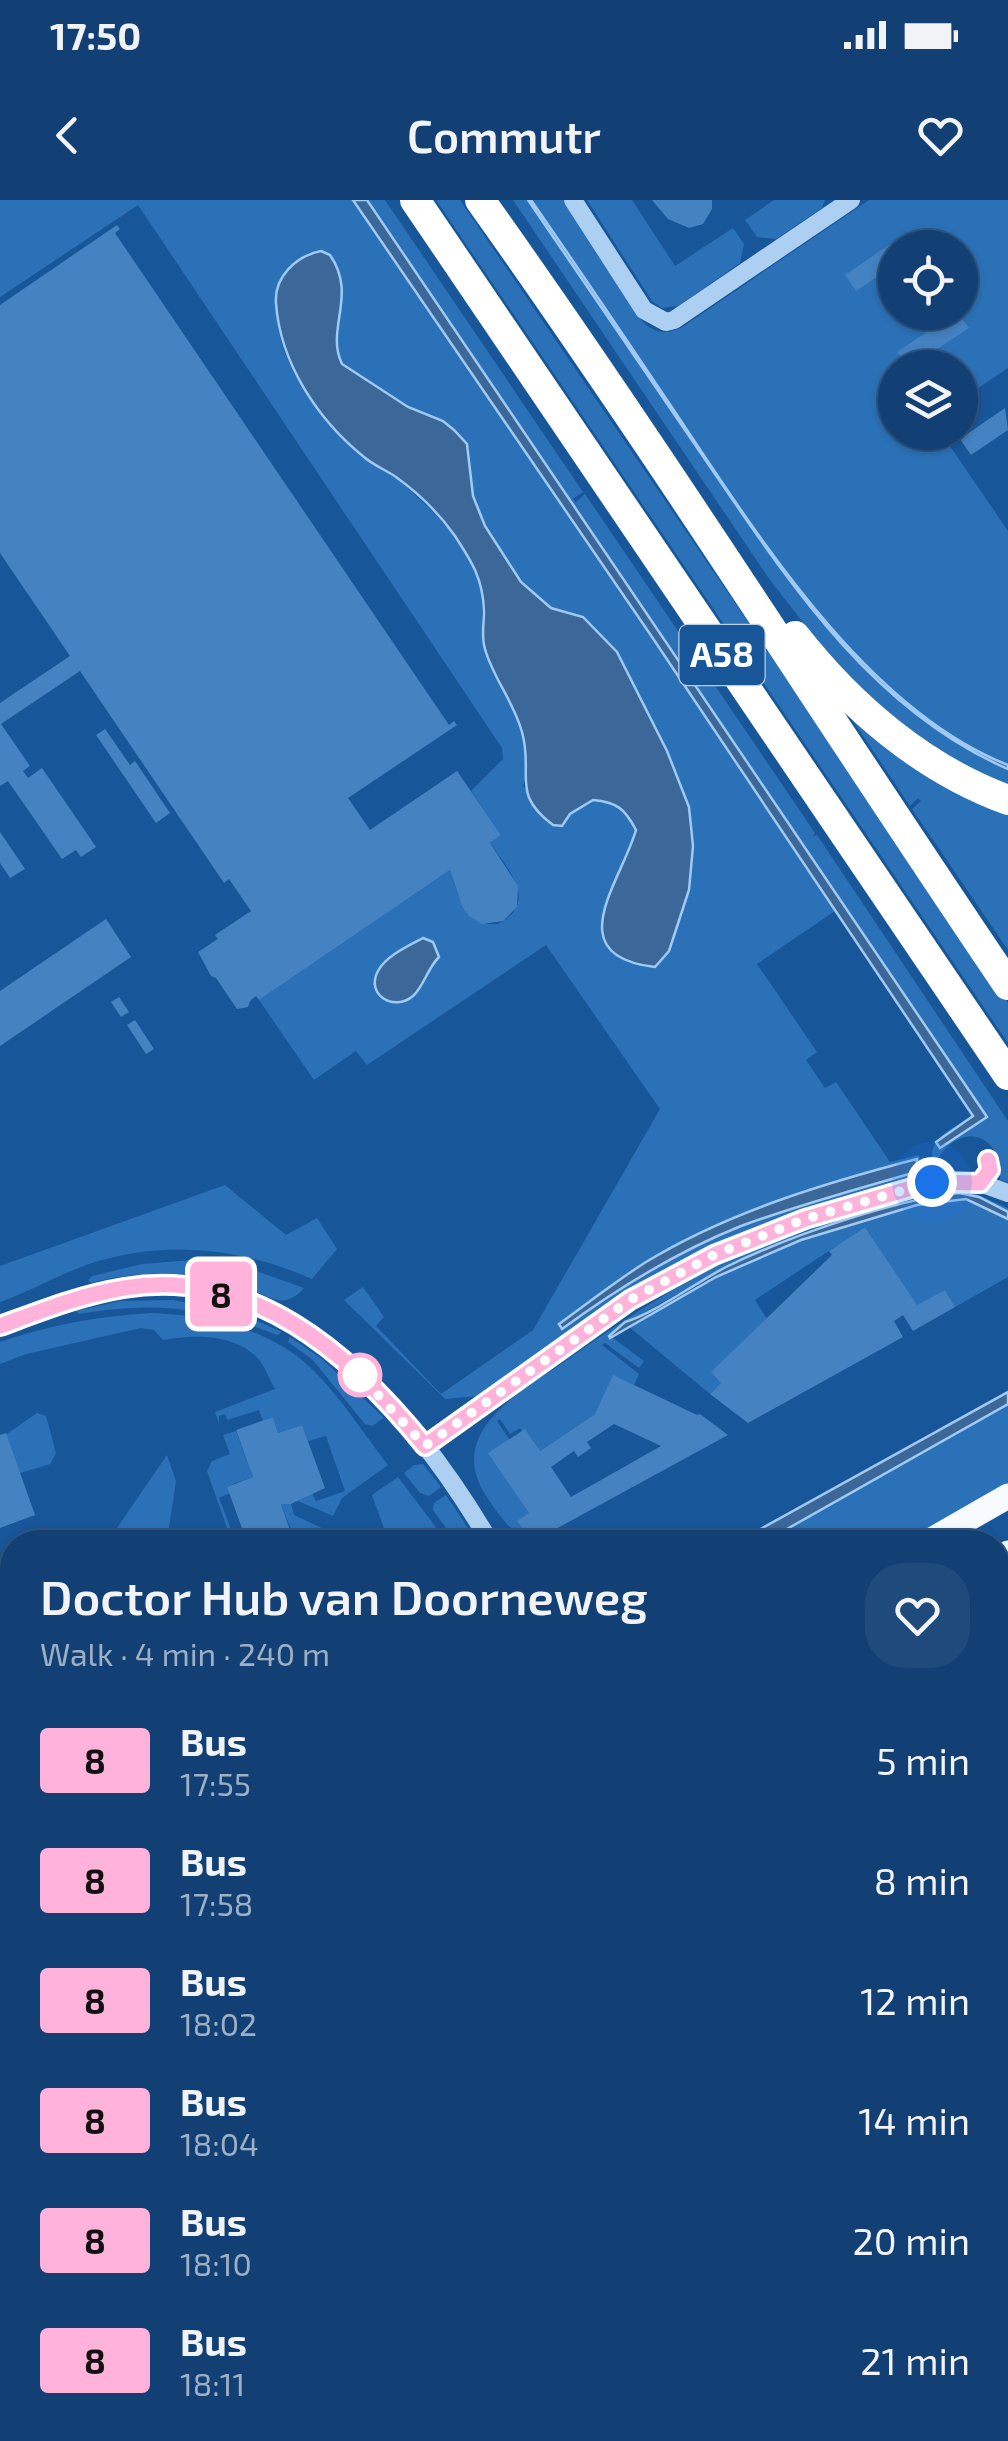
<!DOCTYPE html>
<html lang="en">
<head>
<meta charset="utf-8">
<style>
  :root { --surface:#124074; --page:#1f4b7c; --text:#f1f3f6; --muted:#9cafc5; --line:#315986 }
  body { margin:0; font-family:"Exo 2",sans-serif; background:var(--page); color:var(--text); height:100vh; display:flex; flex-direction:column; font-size:38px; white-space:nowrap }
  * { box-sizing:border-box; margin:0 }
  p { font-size:32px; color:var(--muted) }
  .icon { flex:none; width:55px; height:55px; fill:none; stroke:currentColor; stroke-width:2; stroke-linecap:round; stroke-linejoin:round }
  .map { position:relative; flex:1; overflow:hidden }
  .details { position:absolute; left:0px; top:1330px; width:1010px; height:912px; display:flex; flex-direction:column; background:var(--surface); border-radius:40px 40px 0 0; box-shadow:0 2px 8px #0004,0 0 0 2px var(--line) }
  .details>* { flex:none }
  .badge { padding:0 20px; border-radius:8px; font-size:35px; line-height:65px }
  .fabs { position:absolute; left:878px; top:30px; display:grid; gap:20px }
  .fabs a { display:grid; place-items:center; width:100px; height:100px; border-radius:50%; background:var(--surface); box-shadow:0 2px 8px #0004,0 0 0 2px var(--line); font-size:50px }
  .you { position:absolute; width:50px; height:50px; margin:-25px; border:8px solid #fff; border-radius:50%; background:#1a73e8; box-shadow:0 0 0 15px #1a73e833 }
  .map>.badge { position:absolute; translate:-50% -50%; box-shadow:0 0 0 5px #fff }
  .round { display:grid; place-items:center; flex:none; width:105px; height:105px; border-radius:40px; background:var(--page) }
  .overview { display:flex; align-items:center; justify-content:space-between; height:170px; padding:0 40px }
  h1 { font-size:48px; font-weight:600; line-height:75px }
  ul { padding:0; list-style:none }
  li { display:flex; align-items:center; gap:30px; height:120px; padding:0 40px }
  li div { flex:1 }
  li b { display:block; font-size:38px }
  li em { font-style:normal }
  li .badge { min-width:110px; font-weight:700; text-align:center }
  .status { display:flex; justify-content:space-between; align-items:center; height:70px; padding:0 50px; background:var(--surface); direction:ltr }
  .status svg { height:28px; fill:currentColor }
  header { display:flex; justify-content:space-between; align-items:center; height:130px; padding:0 40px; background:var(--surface); font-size:45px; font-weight:600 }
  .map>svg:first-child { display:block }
  .green { fill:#2b71b7; fill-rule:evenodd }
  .water { fill:#3c6899; stroke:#a0caf4; stroke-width:2.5 }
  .building { fill:#4582c2; fill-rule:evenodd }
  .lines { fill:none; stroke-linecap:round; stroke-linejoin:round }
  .minor { stroke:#adcff2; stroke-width:18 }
  .major { stroke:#f7fbff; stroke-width:25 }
  .highway { stroke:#fff; stroke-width:30 }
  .line-casing { stroke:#fff; stroke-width:22 }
  .line { stroke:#ffb3da; stroke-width:15 }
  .walk { stroke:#fff; stroke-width:10; stroke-dasharray:0 18 }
  .stop-dot { fill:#fff; stroke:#ffb3da; stroke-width:5 }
  .labels { text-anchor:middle; stroke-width:10; stroke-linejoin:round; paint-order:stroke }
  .shield { fill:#18569a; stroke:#bacce1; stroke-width:2.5 }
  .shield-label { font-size:35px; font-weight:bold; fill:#fff }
</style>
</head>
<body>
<div class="status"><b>17:50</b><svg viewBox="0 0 49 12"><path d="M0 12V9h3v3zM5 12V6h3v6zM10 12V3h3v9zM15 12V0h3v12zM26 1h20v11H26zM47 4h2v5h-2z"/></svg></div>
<header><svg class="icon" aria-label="back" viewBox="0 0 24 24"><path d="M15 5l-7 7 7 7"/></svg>Commutr<svg class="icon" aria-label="heart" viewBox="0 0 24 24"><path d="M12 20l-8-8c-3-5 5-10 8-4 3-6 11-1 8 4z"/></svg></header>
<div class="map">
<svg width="1008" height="2241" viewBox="0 0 1008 2241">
  <rect width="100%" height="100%" fill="#18569a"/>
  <g class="green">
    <path d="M0,0h353l297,434 323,483 -37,24 4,7 46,-32 -619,-916h18l198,292 -10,7 3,3 9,-8 230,339 -2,3 4,-1 191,286v61l-8,-2c2,-53 -47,-59 -67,-11 -6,-35 15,-35 39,-54l-137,-204 -78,53 60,88 -11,8 19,28 11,-6 54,80 29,-7 3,16 -4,6 -117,34 -80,30 -113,61 -130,94 -33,3 -101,-99 19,-13 21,30 -8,9 65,68 92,-64 127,-221 -114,-164 -179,120 -11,-14 -42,29 -55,-80 191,-130c9,26 14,57 48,54 42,-22 10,-55 -8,-81l11,-8 -30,-44 32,-32 -1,-11 -364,-543 -138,92zM321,51c42,18 6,82 21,113l66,43 35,14 24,23 6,52 12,30 36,56 30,26 32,9 34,35 72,155 4,39 -4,44 -34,77 -29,-6 -17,-68 21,-41 6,-22 -16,-25 -27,-5 -23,14 -8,12 -39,-40c20,-48 -23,-92 -37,-135 -10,-29 4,-60 -13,-88 -22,-37 -50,-61 -81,-89 -21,-19 -40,-40 -59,-60 -12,-11 -28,-24 -37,-38 -24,-40 -36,-114 25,-125zM916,960v12c-64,19 -131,35 -193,62 -58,24 -109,58 -160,95l-4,-6c30,-21 58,-43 89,-62 82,-49 177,-78 268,-101z"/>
    <path d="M436,0h24l548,803v40z"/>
    <path d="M513,0h15c56,82 111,163 167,245 86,125 170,258 313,324v19l-72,-36 -68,-55 -46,-50 -52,-67z"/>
    <path d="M531,0h32l79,121c12,12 23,14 39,7l188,-128h139v168l-48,32v-32h-65v64l46,1 67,98v234c-141,-55 -240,-216 -322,-337 -52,-76 -103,-152 -155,-228zM895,48h65v64h-65z"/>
    <path d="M587,0h45l43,66 58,-38 11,16 -4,19 -62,43 -16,2 -10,-7z"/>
    <path d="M774,0h51l-3,8 -46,31 -19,-2 -12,-17z"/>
    <path d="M835,494l173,115v141l-96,-141 9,-8 -3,-3 -8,8z"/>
    <path d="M225,985l61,50 31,-17 20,31 -25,30c-73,-32 -150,-40 -226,-14 -30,11 -57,27 -86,37v-36z"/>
    <path d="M956,993l20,1 32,14v4l-29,-15 -20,-4 -64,14 -94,29 -77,32 -99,55 -14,15 105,-61 85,-37 125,-38 40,-3 42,20v58l-53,30 -10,-17 -28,16 -52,-79 -110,73 12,19 -45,64 -12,11 -82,-68 -15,12 31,23 -5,7 -34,-25 -3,2 37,29 -5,11 -21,-9 -15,36 -61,41 -17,-25 -10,6 -10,-15 -3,2 12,18 21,74 -12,9 13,20c-20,-9 -34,-29 -46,-48 -39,-63 36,-102 79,-132 60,-43 121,-83 189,-113 46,-20 95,-35 144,-49l2,3z"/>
    <path d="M193,1060l63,11 48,17c-6,8 -17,14 -27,12 -15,-4 -30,-13 -45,-17 -46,-13 -94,-12 -141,0l-3,-3 4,-4 50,-12z"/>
    <path d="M173,1100l66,13 43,19 -5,3c-71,-28 -122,-34 -198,-21l-3,-3 44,-10z"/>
    <path d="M151,1113c53,2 112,14 153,49 31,26 59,71 84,103l-46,33 -9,18 -35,-15 14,-8 4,8 29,-10 -19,-55 -18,5 -6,-16 -24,8 -5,-16 -10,4 -4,-11 -32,10 -2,-6 -6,2v7l-4,-11 60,-23c-6,-9 -8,-19 -15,-28 -22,-27 -65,-27 -97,-21l-9,-10 -13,-2 -115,26 -26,10v-22c49,-17 99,-26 151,-29z"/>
    <path d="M290,1137l32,22 62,59 -12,8 -7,-2 -53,-65 -24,-17z"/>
    <path d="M1008,1204v79l-101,59h-143z"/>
    <path d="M37,1213l9,3 10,37 -6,11 -33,10 -13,-38z"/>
    <path d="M236,1231l17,46 -20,7 -3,9 -11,5 17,44h-4l-25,-71 5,-10 18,-7 -7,-19z"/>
    <path d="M167,1255l9,26 -7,47 5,14h-50l-7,-14z"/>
    <path d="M423,1264l18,23 -12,9 -9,-3 -16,-20 10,-8z"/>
    <path d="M398,1277l49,65h-58l-17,-47z"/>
    <path d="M446,1295l24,36 -6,4 4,7h-12l-23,-32 1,-7z"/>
    <path d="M286,1302l5,2 3,11 32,15 -3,8 -13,-6 -5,10h-32l20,-7 -12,-31z"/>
    <path d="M1008,1366v98l-10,54v-146z"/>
    <path d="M0,1518l12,1v70h-12z"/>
    <path d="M998,1552l10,49v53l-10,-16z"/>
    <path d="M12,1705v61l-12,1v-61z"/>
    <path d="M998,1723l10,7v76l-10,-5z"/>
    <path d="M12,1816v63l-12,2v-63z"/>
    <path d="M0,2224l12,1v5h76l-16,11h-69z"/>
    <path d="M94,2230h86l-1,11h-99z"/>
  </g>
  <g class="water">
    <path d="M353,0h14l620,917 -47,31 -4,-6 37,-26 -323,-482z"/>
    <path d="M528,0h3c48,69 95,139 142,209 83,124 192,300 335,356v4c-141,-61 -225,-196 -308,-317 -58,-84 -115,-168 -172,-252z"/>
    <path d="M321,51l9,4c28,40 -5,74 12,109l66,43 35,14 11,9 13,14 6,52 12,30 36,56 30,26 32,9 34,35 50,99 22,56 4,39 -4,44 -20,61 -14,16c-97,-11 -34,-85 -19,-137 -11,-21 -19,-28 -43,-30l-23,14 -8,12 -9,-1c-43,-32 -19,-50 -31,-93 -8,-30 -29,-54 -37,-83 -4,-13 -1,-25 -1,-38 -1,-32 -12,-49 -29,-75 -16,-23 -37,-43 -59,-59 -10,-7 -23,-12 -32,-20 -46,-37 -84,-94 -88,-154 -2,-26 20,-47 45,-52z"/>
    <path d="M423,738l10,4 6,15c-12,12 -15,29 -26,39 -19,16 -48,-1 -35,-25 8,-15 30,-25 45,-33z"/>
    <path d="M917,959l-1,13c-58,17 -118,33 -175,54 -65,26 -123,62 -179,103l-3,-5c29,-21 57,-43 87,-62 82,-50 179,-79 271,-103z"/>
    <path d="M959,993l20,4 29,15v7l-42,-20 -49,6 -116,35 -85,37 -106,61 -1,-2 16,-14c28,-8 72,-40 101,-55 61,-30 166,-67 233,-74z"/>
    <path d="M1008,1192v12l-244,138h-27z"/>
  </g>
  <g class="building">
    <path d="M652,0h60v9l-9,15 -14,4 -21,-9z"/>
    <path d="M117,25l3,4 -5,4 334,492 5,-4 3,4 -109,73 22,32 87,-59 44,64 -11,8 28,43 -1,21 -14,14 -21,3 -13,-8 -7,-10 -12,-36 -191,130 -3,-4 -6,5 -2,6 -11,2 -21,-31 -5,-2 -13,-24 20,-13 -3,-4 36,-24 -22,-32 -5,4 -144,-212 -79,53 29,42 -7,5 5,7 14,-10 54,79 -15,10 -5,-7 -14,9 -54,-78 -8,5v-83l70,-47 -70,-103v-248z"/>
    <path d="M905,34l9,14h-19v17l-39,26 -11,-16z"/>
    <path d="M957,112l12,16 -61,40 -11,-16z"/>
    <path d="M1005,208l3,22 -37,25 -11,-16z"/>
    <path d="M105,529l25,36 5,-4 35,52 -14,10 -60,-88z"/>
    <path d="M0,632l25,37 -15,9 -10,-15z"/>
    <path d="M106,719l25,38 -131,89v-55z"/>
    <path d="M119,797l10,15 -8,5 -10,-15z"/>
    <path d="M135,820l19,29 -8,5 -19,-29z"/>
    <path d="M865,1027l52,78 28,-15 10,17 -42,24 -10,-16 -9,6 9,16 -155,86 -38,-29 11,-11 -10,-11 121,-117 -3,-4z"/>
    <path d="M613,1175l84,40 3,-1 28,21 -196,107 -15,-21 12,-8 -41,-60 37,-24 15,22 55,-37zM614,1224l47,22 -90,51 -20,-30 23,-16 4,6 13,-9 -4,-6z"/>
    <path d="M273,1217l5,16 24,-8 23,63 -34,16h-10l11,32 -19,6h-26l-20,-55 26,-10 -17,-47z"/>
    <path d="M6,1233l29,82 -35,13v-93z"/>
    <path d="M9,1974l3,19 -12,2v-19z"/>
    <path d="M1007,2070l1,35 -6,-1 -4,12v-30l4,1z"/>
    <path d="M238,2230h27l-2,11h-27z"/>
    <path d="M361,2230l7,11h-28z"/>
    <path d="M603,2230h25l-5,11h-43l2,-5 16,4z"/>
    <path d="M681,2230h18l5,9 -18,2z"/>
    <path d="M748,2230h36l-22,11h-5z"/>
    <path d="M855,2230h9l7,11h-25l-3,-3z"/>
    <path d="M908,2230h55l-6,11h-45l-6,-3v3h-14v-8z"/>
  </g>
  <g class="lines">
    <g class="minor">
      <path d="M573,0l71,110 22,12 8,-2 177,-120"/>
      <path d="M0,1126c53,-19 105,-39 162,-41 145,-5 262,145 328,257"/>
      <path d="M425,1246l205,-146 84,-45 91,-36 127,-37 48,1 28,10"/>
      <path d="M0,1462l12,1"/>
      <path d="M998,1902l10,3"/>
      <path d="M0,2056l12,-1"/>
      <path d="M998,2195l10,-28"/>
      <path d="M480,2230l23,11"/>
      <path d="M816,2230l5,11"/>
      <path d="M194,2241l2,-11"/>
      <path d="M646,2241l6,-11"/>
      <path d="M980,2241l5,-11"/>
    </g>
    <g class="major">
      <path d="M928,1342l80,-46"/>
      <path d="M998,1359l10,-6"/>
      <path d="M0,1610l12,1"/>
      <path d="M0,1656h12"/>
      <path d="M0,1677h12"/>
    </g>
    <g class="highway">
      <path d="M415,0l593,875"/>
      <path d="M480,0c183,257 351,524 528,785"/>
      <path d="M795,436c56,71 128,133 213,164"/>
      <path d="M998,1661l10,10"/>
      <path d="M998,1706l10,8"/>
    </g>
  </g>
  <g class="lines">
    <defs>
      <path id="line" d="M0,1126c41,-15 81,-31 124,-38 128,-21 227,66 301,158l205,-146 84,-45 91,-36 127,-37 48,1 10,-13 -2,-10"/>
    </defs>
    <use href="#line" class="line-casing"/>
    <use href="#line" class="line"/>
    <path class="walk" d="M360,1175l-3,-3 68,74 205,-146 84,-45 91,-36 127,-37"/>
  </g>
  <circle class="stop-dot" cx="360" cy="1175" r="20"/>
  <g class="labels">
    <rect class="shield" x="679.5" y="425" width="85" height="60" rx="8"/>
    <g class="shield-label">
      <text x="722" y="467">A58</text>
    </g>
  </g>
</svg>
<div class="fabs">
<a><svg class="icon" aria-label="locate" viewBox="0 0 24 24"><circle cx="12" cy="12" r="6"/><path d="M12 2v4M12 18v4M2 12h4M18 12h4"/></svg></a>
<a><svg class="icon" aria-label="layers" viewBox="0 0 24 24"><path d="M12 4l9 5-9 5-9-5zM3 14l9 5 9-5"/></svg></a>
</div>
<div class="you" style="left:932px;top:982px"></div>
<b class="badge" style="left:221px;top:1094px;background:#ffb3da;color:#111">8</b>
<section class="details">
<div class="overview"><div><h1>Doctor Hub van Doorneweg</h1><p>Walk · 4 min · 240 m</p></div><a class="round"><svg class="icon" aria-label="heart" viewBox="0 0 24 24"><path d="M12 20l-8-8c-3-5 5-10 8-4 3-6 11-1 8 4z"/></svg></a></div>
<ul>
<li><span class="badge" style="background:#ffb3da;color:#111">8</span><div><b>Bus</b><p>17:55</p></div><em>5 min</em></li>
<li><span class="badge" style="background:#ffb3da;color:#111">8</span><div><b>Bus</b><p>17:58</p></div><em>8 min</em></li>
<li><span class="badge" style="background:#ffb3da;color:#111">8</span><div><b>Bus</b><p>18:02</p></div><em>12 min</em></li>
<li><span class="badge" style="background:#ffb3da;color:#111">8</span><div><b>Bus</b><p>18:04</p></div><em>14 min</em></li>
<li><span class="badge" style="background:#ffb3da;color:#111">8</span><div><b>Bus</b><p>18:10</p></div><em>20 min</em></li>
<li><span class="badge" style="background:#ffb3da;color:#111">8</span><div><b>Bus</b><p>18:11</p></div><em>21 min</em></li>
</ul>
</section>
</div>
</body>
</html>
